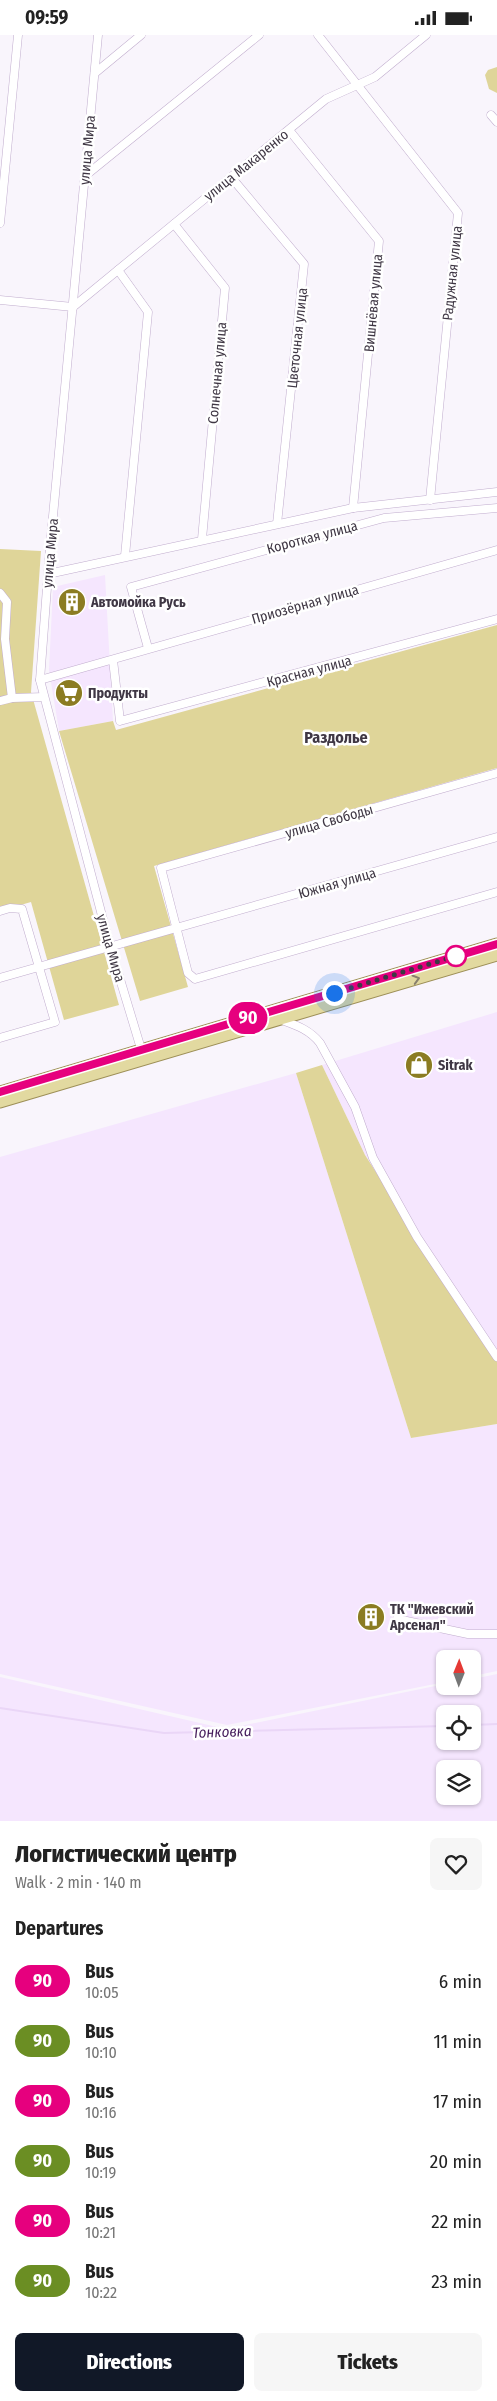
<!DOCTYPE html>
<html lang="en">
<head>
<meta charset="utf-8">
<style>
  :root { --surface:#fff; --page:#f6f6f6; --text:#222; --muted:#767676; --accent:#111827 }
  body { margin:0; font-family:"Fira Sans Condensed",sans-serif; background:var(--page); color:var(--text); height:100vh; display:flex; flex-direction:column; font-size:19px; white-space:nowrap }
  * { box-sizing:border-box; margin:0 }
  p { font-size:16px; color:var(--muted) }
  .icon { flex:none; width:28px; height:28px; fill:none; stroke:currentColor; stroke-width:2; stroke-linecap:round; stroke-linejoin:round }
  .map { position:relative; height:1786px; overflow:hidden }
  .details { display:flex; flex-direction:column; background:var(--surface); flex:1 }
  .details>* { flex:none }
  .badge { padding:0 10px; border-radius:16px; font-size:18px; line-height:32px }
  .needle { width:32px; rotate:1deg }
  .tools { position:absolute; left:436px; top:1615px; display:grid; gap:10px }
  .tools a { display:grid; place-items:center; width:45px; height:45px; border-radius:8px; background:var(--surface); box-shadow:0 1px 4px #0004; font-size:25px }
  .you { position:absolute; width:25px; height:25px; margin:-12px; border:4px solid #fff; border-radius:50%; background:#1a73e8; box-shadow:0 0 0 8px #1a73e833 }
  .map>.badge { position:absolute; translate:-50% -50%; box-shadow:0 0 0 2px #fff }
  h2 { padding:0 15px; font-size:19px; line-height:45px }
  .round { display:grid; place-items:center; flex:none; width:52px; height:52px; border-radius:8px; background:var(--page) }
  .head { display:flex; align-items:center; justify-content:space-between; height:85px; padding:0 15px }
  h1 { font-size:24px; font-weight:800; line-height:38px }
  .button { display:flex; gap:10px; margin-top:auto; padding:10px 15px }
  .button a { flex:1; height:58px; border-radius:8px; background:var(--accent); color:#fff; font-size:20px; font-weight:800; line-height:58px; text-align:center }
  .button a+a { background:var(--page); color:var(--text) }
  ul { padding:0; list-style:none }
  li { display:flex; align-items:center; gap:15px; height:60px; padding:0 15px }
  li div { flex:1 }
  li b { display:block; font-size:19px }
  li em { font-style:normal }
  li .badge { min-width:55px; font-weight:700; text-align:center }
  .status { display:flex; justify-content:space-between; align-items:center; height:35px; padding:0 25px; background:var(--surface); direction:ltr }
  .status svg { height:14px; fill:currentColor }
  .map>svg:first-child { display:block }
  .built { fill:#f5e6fe; fill-rule:evenodd }
  .green { fill:#dfd599 }
  .lines { fill:none; stroke-linecap:round; stroke-linejoin:round }
  .stream { stroke:#ead6f7; stroke-width:2 }
  .street-casing { stroke:#c1adce; stroke-width:9 }
  .primary-casing { stroke:#9d8f57; stroke-width:13 }
  .street { stroke:#fff; stroke-width:8 }
  .primary { stroke:#e2d9a0; stroke-width:11 }
  .oneway { stroke:#88806d }
  .line-casing { stroke:#fff; stroke-width:11 }
  .line { stroke:#e6007e; stroke-width:8 }
  .walk { stroke:#3f3744; stroke-width:5; stroke-dasharray:0 9 }
  .stop-dot { fill:#fff; stroke:#e6007e; stroke-width:2.5 }
  .labels { text-anchor:middle; stroke-width:5; stroke-linejoin:round; paint-order:stroke }
  .street-label { font-size:14px; fill:#3f3744; stroke:#fff }
  .poi-label { font-size:14px; font-weight:bold; fill:#3f3744; stroke:#fff; text-anchor:start }
  .water-label { font-size:15px; font-style:italic; fill:#451c5b; stroke:#fff }
  .quarter-label { font-size:16px; font-weight:bold; fill:#3f3744; stroke:#fff }
</style>
</head>
<body>
<div class="status"><b>09:59</b><svg viewBox="0 0 49 12"><path d="M0 12V9h3v3zM5 12V6h3v6zM10 12V3h3v9zM15 12V0h3v12zM26 1h20v11H26zM47 4h2v5h-2z"/></svg></div>
<div class="map">
<svg width="497" height="1786" viewBox="0 0 497 1786">
  <rect width="100%" height="100%" fill="#f9f5fc"/>
  <g class="built">
    <path d="M105,540l8,146 -54,10 -10,-61 4,-83z"/>
    <path d="M497,977v349l-132,-206 -43,-90z"/>
    <path d="M296,1038l115,365 86,-14v247l-24,5 -1,-17h-27v23l-218,43 -227,-51v-517z"/>
    <path d="M497,1639v147h-497v-144l226,52 219,-45v2h27l1,-7zM445,1679h27v27h-27zM445,1734h27v27h-27z"/>
  </g>
  <g class="green">
    <path d="M497,32v26l-8,-4 -4,-14 3,-5z"/>
    <path d="M0,514l41,2 -10,141 88,313 -55,15 -33,-118 -31,9z"/>
    <path d="M497,590v143l-343,98 34,121 -48,14 -81,-270 54,-10 3,9z"/>
    <path d="M322,1030l43,90 132,206v63l-86,14 -115,-365z"/>
  </g>
  <g class="lines">
    <g class="stream">
      <path d="M0,1673l164,25 281,-7"/>
      <path d="M472,1690l25,-1"/>
    </g>
    <defs>
      <g id="street">
        <path d="M98,0l-48,513 -10,132 70,266 32,106"/>
        <path d="M318,0l140,178 -28,287"/>
        <path d="M95,38l46,-38"/>
        <path d="M491,80l6,7"/>
        <path d="M289,95l90,111 -26,267"/>
        <path d="M85,141l174,-141"/>
        <path d="M231,142l73,87 -27,260"/>
        <path d="M0,188l18,-188"/>
        <path d="M174,189l51,64 -23,251"/>
        <path d="M118,235l30,42 -23,244"/>
        <path d="M0,265l73,7"/>
        <path d="M73,272l253,-208 49,-22 51,-42"/>
        <path d="M48,539l305,-66 144,-16"/>
        <path d="M0,558l7,9 -2,37 7,59"/>
        <path d="M148,613l-17,-61 253,-69 113,-10"/>
        <path d="M113,625l7,61 377,-102"/>
        <path d="M40,645l457,-130"/>
        <path d="M0,666l12,-3 32,-1"/>
        <path d="M497,738l-336,95 27,105 7,6 302,-87"/>
        <path d="M0,876l10,-3 12,1 33,113 -55,16"/>
        <path d="M0,943l497,-141"/>
        <path d="M279,984c16,6 30,10 41,24l35,64 18,51 44,79 80,120"/>
        <path d="M397,1584l71,15h29"/>
      </g>
      <g id="primary">
        <path d="M0,1057l497,-148"/>
        <path d="M0,1067l497,-147"/>
      </g>
    </defs>
    <use href="#street" class="street-casing"/>
    <use href="#primary" class="primary-casing"/>
    <use href="#street" class="street"/>
    <use href="#primary" class="primary"/>
  </g>
  <defs><path id="oneway-chevron" d="M-2-3.5L2.5 0L-2 3.5" fill="none" stroke-width="1.6" stroke-linecap="round" stroke-linejoin="round" transform="scale(1.25)"/></defs>
  <use class="oneway" href="#oneway-chevron" transform="translate(416 944) rotate(-16)"/>
  <g class="lines">
    <defs>
      <path id="line" d="M0,1057l497,-148"/>
    </defs>
    <use href="#line" class="line-casing"/>
    <use href="#line" class="line"/>
    <path class="walk" d="M334,958l122,-37"/>
  </g>
  <defs>
    <symbol id="building-disc" viewBox="-11 -11 22 22"><circle r="9.5" fill="#8b7c22" stroke="#fff"/><path d="M-4-6H4V6H1V3H-1V6H-4ZM-2.5-4.3h1.7v1.8h-1.7ZM.8-4.3h1.7v1.8H.8ZM-2.5-1h1.7V.8h-1.7ZM.8-1h1.7V.8H.8Z" fill="#fff"/></symbol>
    <symbol id="supermarket-disc" viewBox="-11 -11 22 22"><circle r="9.5" fill="#8b7c22" stroke="#fff"/><path d="M-6-5.5h2.5l.6 2H6L4.5 2H-2.5L-4.4-4H-6ZM-1.5 3.2a1.3 1.3 0 1 0 .1 0ZM3 3.2a1.3 1.3 0 1 0 .1 0Z" fill="#fff"/></symbol>
    <symbol id="shop-disc" viewBox="-11 -11 22 22"><circle r="9.5" fill="#8b7c22" stroke="#fff"/><path d="M-5-2.5h2.3a2.7 3.5 0 0 1 5.4 0H5L5.5 6h-11ZM-1.5-2.5h3a1.5 2.3 0 0 0-3 0Z" fill="#fff"/></symbol>
  </defs>
  <g fill-rule="evenodd">
    <use href="#building-disc" x="56" y="551" width="32" height="32"/>
    <use href="#supermarket-disc" x="53" y="642" width="32" height="32"/>
    <use href="#shop-disc" x="403" y="1014" width="32" height="32"/>
    <use href="#building-disc" x="355" y="1566" width="32" height="32"/>
  </g>
  <circle class="stop-dot" cx="456" cy="921" r="10"/>
  <g class="labels">
    <g class="street-label">
      <text transform="translate(87 115) rotate(-85)" y="5">улица Мира</text>
      <text transform="translate(246 130) rotate(-39)" y="5">улица Макаренко</text>
      <text transform="translate(452 238) rotate(-84)" y="5">Радужная улица</text>
      <text transform="translate(373 268) rotate(-85)" y="5">Вишнёвая улица</text>
      <text transform="translate(297 303) rotate(-84)" y="5">Цветочная улица</text>
      <text transform="translate(217 338) rotate(-85)" y="5">Солнечная улица</text>
      <text transform="translate(312 502) rotate(-15)" y="5">Короткая улица</text>
      <text transform="translate(50 518) rotate(-85)" y="5">улица Мира</text>
      <text transform="translate(305 569) rotate(-16)" y="5">Приозёрная улица</text>
      <text transform="translate(309 636) rotate(-15)" y="5">Красная улица</text>
      <text transform="translate(329 786) rotate(-16)" y="5">улица Свободы</text>
      <text transform="translate(337 848) rotate(-16)" y="5">Южная улица</text>
      <text transform="translate(111 913) rotate(74)" y="5">улица Мира</text>
    </g>
    <g class="poi-label">
      <text x="91" y="572">Автомойка Русь</text>
      <text x="88" y="663">Продукты</text>
      <text x="438" y="1035">Sitrak</text>
      <text x="390" y="1579">ТК "Ижевский<tspan x="390" dy="16">Арсенал"</tspan></text>
    </g>
    <g class="water-label">
      <text transform="translate(222 1697) rotate(-2)" y="5">Тонковка</text>
    </g>
    <g class="quarter-label">
      <text x="336" y="708">Раздолье</text>
    </g>
  </g>
</svg>
<div class="tools">
<a><svg class="needle" viewBox="-14 -14 28 28"><path d="M0-13l5 13h-10z" fill="#e53935"/><path d="M0 13l5-13h-10z" fill="#767676"/></svg></a>
<a><svg class="icon" aria-label="locate" viewBox="0 0 24 24"><circle cx="12" cy="12" r="6"/><path d="M12 2v4M12 18v4M2 12h4M18 12h4"/></svg></a>
<a><svg class="icon" aria-label="layers" viewBox="0 0 24 24"><path d="M12 4l9 5-9 5-9-5zM3 14l9 5 9-5"/></svg></a>
</div>
<div class="you" style="left:334px;top:958px"></div>
<b class="badge" style="left:248px;top:983px;background:#e6007e;color:#fff">90</b>
</div>
<section class="details">
<div class="head"><div><h1>Логистический центр</h1><p>Walk · 2 min · 140 m</p></div><a class="round"><svg class="icon" aria-label="heart" viewBox="0 0 24 24"><path d="M12 20l-8-8c-3-5 5-10 8-4 3-6 11-1 8 4z"/></svg></a></div>
<h2>Departures</h2>
<ul>
<li><span class="badge" style="background:#e6007e;color:#fff">90</span><div><b>Bus</b><p>10:05</p></div><em>6 min</em></li>
<li><span class="badge" style="background:#6b8e23;color:#fff">90</span><div><b>Bus</b><p>10:10</p></div><em>11 min</em></li>
<li><span class="badge" style="background:#e6007e;color:#fff">90</span><div><b>Bus</b><p>10:16</p></div><em>17 min</em></li>
<li><span class="badge" style="background:#6b8e23;color:#fff">90</span><div><b>Bus</b><p>10:19</p></div><em>20 min</em></li>
<li><span class="badge" style="background:#e6007e;color:#fff">90</span><div><b>Bus</b><p>10:21</p></div><em>22 min</em></li>
<li><span class="badge" style="background:#6b8e23;color:#fff">90</span><div><b>Bus</b><p>10:22</p></div><em>23 min</em></li>
</ul>
<div class="button"><a>Directions</a><a>Tickets</a></div>
</section>
</body>
</html>
